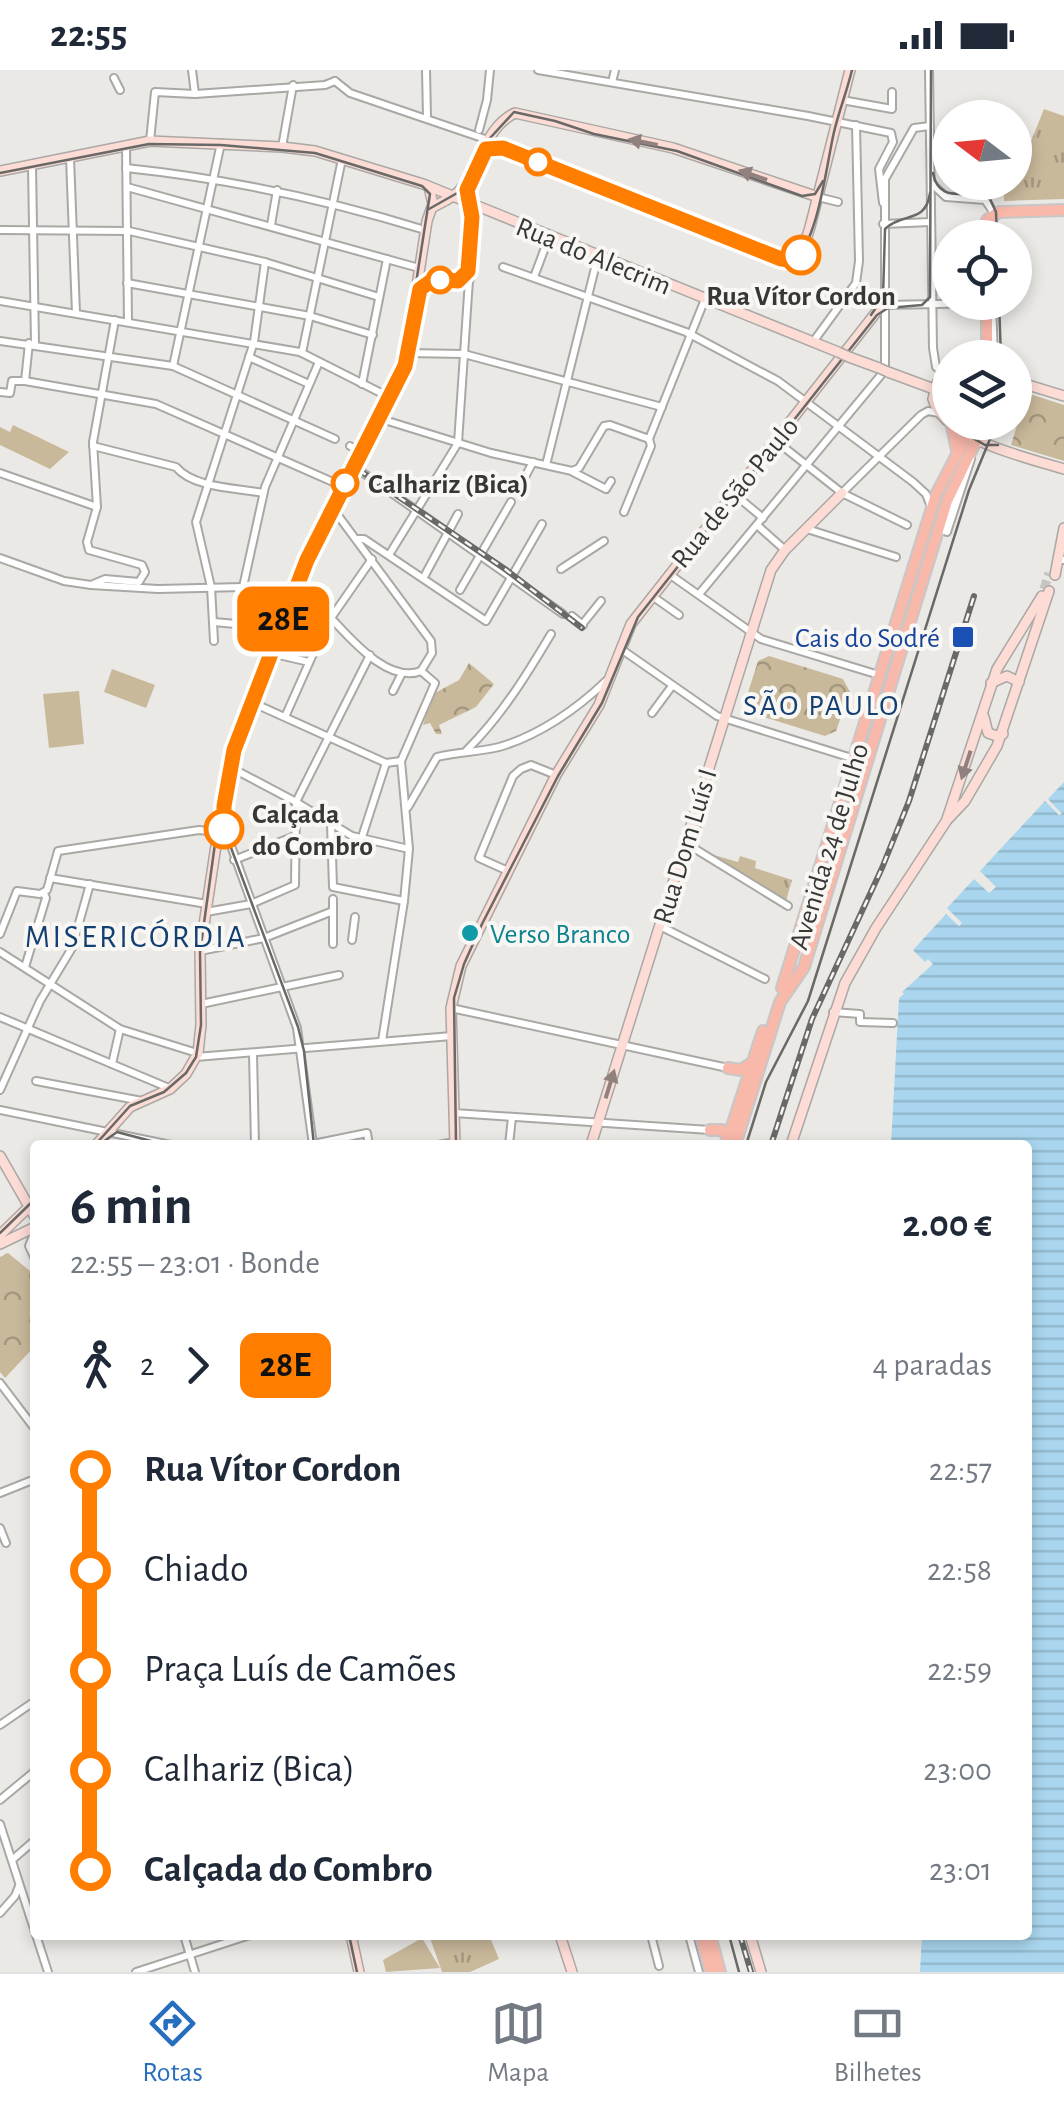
<!DOCTYPE html>
<html lang="pt">
<head>
<meta charset="utf-8">
<style>
  :root { --surface:#fff; --page:#f6f6f7; --text:#1f2937; --muted:#747a83; --line:#e0e1e3; --accent:#276ebe }
  body { margin:0; font-family:"Alegreya Sans",sans-serif; background:var(--page); color:var(--text); height:100vh; display:flex; flex-direction:column; font-size:38px; white-space:nowrap }
  * { box-sizing:border-box; margin:0 }
  p { font-size:32px; color:var(--muted) }
  .icon { flex:none; width:55px; height:55px; fill:none; stroke:currentColor; stroke-width:2; stroke-linecap:round; stroke-linejoin:round }
  .map { position:relative; flex:1; overflow:hidden }
  .panel { position:absolute; left:30px; top:1070px; width:1002px; height:800px; display:flex; flex-direction:column; background:var(--surface); border-radius:10px; box-shadow:0 5px 15px #0003 }
  .panel>* { flex:none }
  .badge { padding:0 20px; border-radius:15px; font-size:35px; line-height:65px }
  .needle { width:65px; rotate:286deg }
  .buttons { position:absolute; left:932px; top:30px; display:grid; gap:20px }
  .buttons a { display:grid; place-items:center; width:100px; height:100px; border-radius:50%; background:var(--surface); box-shadow:0 5px 15px #0003; font-size:50px }
  .map>.badge { position:absolute; translate:-50% -50%; box-shadow:0 0 0 5px #fff }
  .legs { display:flex; align-items:center; gap:15px; height:110px; padding:0 40px; font-size:32px }
  .legs p { margin-inline-start:auto }
  .overview { display:flex; align-items:center; justify-content:space-between; height:170px; padding:0 40px }
  h1 { font-size:55px; font-weight:600; line-height:75px }
  ul { padding:0 40px; list-style:none }
  li { display:flex; align-items:center; gap:35px; height:100px; font-size:38px }
  li i { display:grid; place-items:center; width:15px; height:100%; margin:0 12px; background:currentColor }
  li i::after { content:''; width:25px; height:25px; margin:-12px; border:8px solid; border-radius:50%; background:var(--surface) }
  li p { margin-inline-start:auto }
  li:first-child i { background:linear-gradient(#0000 50%,currentColor 0) }
  li:last-child i { background:linear-gradient(currentColor 50%,#0000 0) }
  .status { display:flex; justify-content:space-between; align-items:center; height:70px; padding:0 50px; background:var(--surface); direction:ltr }
  .status svg { height:28px; fill:currentColor }
  .dock { display:flex; justify-content:space-around; align-items:center; height:140px; border-top:2px solid var(--line); background:var(--surface); font-size:28px; color:var(--muted) }
  .dock a { display:grid; justify-items:center; gap:5px }
  .dock .active { color:var(--accent) }
  .map>svg:first-child { display:block }
  .grass { fill:url(#grass-tufts) }
  .park { fill:url(#park-crowns) }
  .garden { fill:#c9b99b }
  .water { fill:url(#water-rules) }
  .lines { fill:none; stroke-linecap:round; stroke-linejoin:round }
  .secondary-tunnel { stroke:#c7c5c3; stroke-width:9; stroke-dasharray:9 4.5; stroke-linecap:butt }
  .street-casing { stroke:#aaa8a5; stroke-width:10 }
  .secondary-casing { stroke:#aaa8a5; stroke-width:12 }
  .primary-casing { stroke:#c7c7c7; stroke-width:14 }
  .street { stroke:#fff; stroke-width:6 }
  .secondary { stroke:#fcdcd5; stroke-width:9 }
  .primary { stroke:#f8b8aa; stroke-width:10 }
  .tram { stroke:#696967; stroke-width:2.5 }
  .rail-casing { stroke:#696967; stroke-width:6 }
  .rail { stroke:#f8f7f4; stroke-width:2.5; stroke-dasharray:8; stroke-linecap:butt }
  .secondary-bridge-casing { stroke:#aaa8a5; stroke-width:12; stroke-linecap:butt }
  .secondary-bridge { stroke:#fcdcd5; stroke-width:9 }
  .oneway { fill:#90817e }
  .line-1-casing { stroke:#fff; stroke-width:22 }
  .line-1 { stroke:#ff7e00; stroke-width:15 }
  .stop-1-dot { fill:#fff; stroke:#ff7e00; stroke-width:5 }
  .transit-dot { fill:#1a4fb4; stroke:#f8f7f4; stroke-width:4 }
  .culture-dot { fill:#0f9aa8; stroke:#f8f7f4; stroke-width:4 }
  .labels { text-anchor:middle; stroke-width:8; stroke-linejoin:round; paint-order:stroke }
  .street-label { font-size:28px; fill:#373736; stroke:#f8f7f4 }
  .stop-label { font-size:28px; font-weight:bold; fill:#373736; stroke:#f8f7f4; text-anchor:start }
  .transit-label { font-size:28px; fill:#164399; stroke:#f8f7f4; text-anchor:end }
  .culture-label { font-size:28px; fill:#0d838f; stroke:#f8f7f4; text-anchor:start }
  .neighbourhood-label { font-size:30px; letter-spacing:2.5px; fill:#133f72; stroke:#f8f7f4 }
  .quarter-label { font-size:32px; letter-spacing:2.5px; fill:#133f72; stroke:#f8f7f4 }
</style>
</head>
<body>
<div class="status"><b>22:55</b><svg viewBox="0 0 49 12"><path d="M0 12V9h3v3zM5 12V6h3v6zM10 12V3h3v9zM15 12V0h3v12zM26 1h20v11H26zM47 4h2v5h-2z"/></svg></div>
<div class="map">
<svg width="1064" height="1902" viewBox="0 0 1064 1902">
  <defs>
    <pattern id="grass-tufts" width="24" height="20" patternUnits="userSpaceOnUse" patternTransform="scale(2.5)"><rect width="24" height="20" fill="#c9b99b"/><path d="M3 7l-1-3M5 7V3M7 7l1-3M15 17l-1-3M17 17v-4M19 17l1-3" fill="none" stroke="#a4977f"/></pattern>
    <pattern id="park-crowns" width="20" height="18" patternUnits="userSpaceOnUse" patternTransform="scale(2.5)"><rect width="20" height="18" fill="#c9b99b"/><path d="M2 6a3 3 0 1 1 6 0M12 15a3 3 0 1 1 6 0" fill="none" stroke="#a4977f"/></pattern>
    <pattern id="water-rules" width="6" height="5" patternUnits="userSpaceOnUse" patternTransform="scale(2.5)"><rect width="6" height="5" fill="#a9d6ee"/><path d="M0 2.5h6" fill="none" stroke="#92b8cd"/></pattern>
  </defs>
  <rect width="100%" height="100%" fill="#ebe9e6"/>
  <g class="grass">
    <path d="M1044,39l20,7v83l-60,2v-13l8,-1 3,-5v-29l10,3z"/>
    <path d="M707,783l31,9 2,-6 16,5 -1,7 37,12 -6,21z"/>
    <path d="M429,1865h60l10,24 -29,13h-28z"/>
  </g>
  <g class="park">
    <path d="M1027,323l37,12v56l-53,-16z"/>
    <path d="M769,586l74,23 7,13 -14,39 -11,5 -74,-23 -6,-11 13,-41z"/>
    <path d="M469,593l25,21 -18,23 -37,18 3,9h-6l-6,-11 -7,2 10,-31 26,-14z"/>
    <path d="M8,1183l27,22v71l-30,32 -5,-6v-115z"/>
  </g>
  <g class="garden">
    <path d="M13,355l56,27 -19,17 -50,-24v-18l10,5z"/>
    <path d="M112,599l43,16 -9,23 -42,-16z"/>
    <path d="M79,621l5,53 -35,4 -6,-54z"/>
    <path d="M422,1868l18,30 -54,4 -3,-12z"/>
  </g>
  <path class="water" d="M1064,712v1190h-144l2,-37h106v-790h-137l8,-147 5,-4 -2,-2 31,-28 -5,-5 -3,3 -12,-12 33,-36 13,12 3,-3 -15,-15 27,-29 15,14 7,-6 -16,-16 65,-70 14,14 3,-1 -14,-15z"/>
  <g class="lines">
    <path class="secondary-tunnel" d="M1044,519l5,-16"/>
    <defs>
      <g id="street">
        <path d="M192,0l3,24"/>
        <path d="M426,0l1,47"/>
        <path d="M538,0l270,46 83,17 2,9 -14,27 4,34"/>
        <path d="M929,0l4,278 3,19 12,10"/>
        <path d="M114,8l6,12"/>
        <path d="M335,11l15,12 138,47"/>
        <path d="M612,12l3,-12"/>
        <path d="M842,30l50,9v-17"/>
        <path d="M479,60l8,-30 3,-30"/>
        <path d="M150,71l5,-49 40,2 130,-9 10,-4"/>
        <path d="M126,76l2,176"/>
        <path d="M282,77l11,-62"/>
        <path d="M70,88l6,155"/>
        <path d="M32,96l3,178"/>
        <path d="M126,98c104,11 199,31 299,62"/>
        <path d="M933,115l13,12 39,3 9,13"/>
        <path d="M127,117l292,81"/>
        <path d="M818,127l20,5"/>
        <path d="M883,154l48,-2"/>
        <path d="M271,155l6,-35"/>
        <path d="M0,160l129,1 136,31 114,35"/>
        <path d="M503,197l183,65 92,49 135,101 13,12 5,13"/>
        <path d="M534,207l15,-40"/>
        <path d="M127,213l183,33 63,19"/>
        <path d="M0,231l300,51 87,44"/>
        <path d="M992,232l2,56"/>
        <path d="M885,235l102,-2"/>
        <path d="M0,271l173,25 162,73"/>
        <path d="M813,272l43,-59 3,-22 -3,-136"/>
        <path d="M302,283l40,-194"/>
        <path d="M407,283l57,1 198,53"/>
        <path d="M249,287l60,27"/>
        <path d="M173,296l48,-223"/>
        <path d="M885,296v-187l29,-51 16,-2"/>
        <path d="M25,311l4,-38"/>
        <path d="M362,314l25,-125"/>
        <path d="M0,322l10,1 2,-12h13l131,23 186,82"/>
        <path d="M378,348l113,35 81,18 7,-3 25,-42 6,-1 39,14 56,-140"/>
        <path d="M983,367l8,-15"/>
        <path d="M776,371l66,52 65,32"/>
        <path d="M93,376l83,21c17,21 61,21 87,26"/>
        <path d="M350,376l9,5"/>
        <path d="M971,389l-24,73 -5,-2z"/>
        <path d="M546,395l52,-209"/>
        <path d="M359,400l204,144"/>
        <path d="M573,402l33,17 5,-8"/>
        <path d="M0,403l97,34"/>
        <path d="M519,418l14,-26"/>
        <path d="M733,423l30,25"/>
        <path d="M842,423l79,-78 7,-4 11,2"/>
        <path d="M331,436l100,135 1,12 -11,18"/>
        <path d="M624,442l27,-66 -2,-7"/>
        <path d="M757,455l28,25"/>
        <path d="M807,459l89,28"/>
        <path d="M357,469h7l122,82 56,-97"/>
        <path d="M389,485l69,-112 11,-163"/>
        <path d="M0,488l64,23 27,4 67,4 85,-2 48,6"/>
        <path d="M372,489l-41,59c20,21 57,66 90,53"/>
        <path d="M1063,490h1"/>
        <path d="M561,499l43,-28"/>
        <path d="M669,504l92,65 118,36"/>
        <path d="M425,505l33,-61"/>
        <path d="M91,515l14,-6 34,3 6,-10 -3,-7 -53,-15 -2,-8 10,-35 -4,-65 22,-122"/>
        <path d="M243,517l22,-100 54,-125"/>
        <path d="M460,520l51,-88"/>
        <path d="M700,523l181,-218"/>
        <path d="M652,526l27,19"/>
        <path d="M572,546l11,9"/>
        <path d="M585,551l16,-20"/>
        <path d="M214,552l65,6"/>
        <path d="M214,571l-3,-54 -15,-65 58,-180 11,-80"/>
        <path d="M621,579l96,67 138,43"/>
        <path d="M270,583l39,9"/>
        <path d="M393,621l9,-18"/>
        <path d="M251,632l135,61 15,-2"/>
        <path d="M652,643l20,-27"/>
        <path d="M285,647l32,-72"/>
        <path d="M467,680c35,-35 59,-74 84,-116"/>
        <path d="M228,696l68,36 56,34 57,13"/>
        <path d="M408,737l29,-50c20,-5 42,-5 62,-10 39,-11 78,-38 107,-66"/>
        <path d="M222,751l75,207 16,117"/>
        <path d="M331,753l2,64 71,14"/>
        <path d="M690,757l7,2 -5,18 96,59"/>
        <path d="M361,770l25,-77"/>
        <path d="M234,790l61,-24"/>
        <path d="M508,801l-29,-13 34,-82 8,-7 10,-4 25,10"/>
        <path d="M50,808l157,26"/>
        <path d="M333,829v45"/>
        <path d="M206,842l45,-8 44,-19 1,-83 74,-147"/>
        <path d="M660,856l105,53"/>
        <path d="M0,864l17,-43 23,3 7,-4 11,-39 141,-21 19,2"/>
        <path d="M352,870l3,-23"/>
        <path d="M200,881l64,-13 69,-27"/>
        <path d="M0,882l120,77 77,24"/>
        <path d="M25,897l21,-69 -2,-5"/>
        <path d="M201,934l138,-29"/>
        <path d="M451,938l277,60"/>
        <path d="M833,942l27,2v8l33,1"/>
        <path d="M0,947l169,71"/>
        <path d="M382,971l22,-140 5,-52 -8,-88 34,-78 -14,-12"/>
        <path d="M253,984l2,91"/>
        <path d="M196,987l256,-21"/>
        <path d="M112,994l8,-35"/>
        <path d="M36,1011l106,20"/>
        <path d="M0,1020l40,-89 32,-53 18,-64"/>
        <path d="M0,1040l171,35"/>
        <path d="M454,1043l256,17"/>
        <path d="M313,1074l54,-11 2,12"/>
        <path d="M438,1075l17,-3"/>
        <path d="M509,1075l3,-28"/>
        <path d="M35,1161l-6,15 6,13"/>
        <path d="M0,1313l35,46"/>
        <path d="M0,1423l35,-14"/>
        <path d="M0,1458l6,15"/>
        <path d="M0,1655l35,-24"/>
        <path d="M0,1730l35,-29"/>
        <path d="M0,1754l35,108"/>
        <path d="M12,1790l23,-20"/>
        <path d="M0,1843l15,-17 4,-10"/>
        <path d="M36,1865l12,37"/>
        <path d="M184,1865l11,37"/>
        <path d="M651,1865l8,31"/>
        <path d="M689,1865l10,37"/>
        <path d="M136,1902l114,-37"/>
      </g>
      <g id="secondary">
        <path d="M488,70l293,117 14,1 8,-9 7,-22 40,-157"/>
        <path d="M0,101l150,-30 132,6 33,4 108,33 415,168"/>
        <path d="M433,137c9,-5 20,-9 27,-17 20,-23 25,-63 55,-77l158,35 145,49"/>
        <path d="M418,218l5,-5 38,2 8,-6 4,-64 -5,-24 3,-13"/>
        <path d="M849,287l30,11"/>
        <path d="M888,302l46,17"/>
        <path d="M950,308l-13,5 -4,16c10,40 95,59 131,70"/>
        <path d="M1015,311l49,15"/>
        <path d="M1055,505l9,-47"/>
        <path d="M991,613l16,-7 12,6"/>
        <path d="M984,647l4,16 9,3 6,-2"/>
        <path d="M947,749l50,-150 45,-73"/>
        <path d="M96,1075l34,-38 40,-18 16,-15 12,-21 3,-28 -1,-74 29,-191 76,-199 100,-198 22,-142 6,-17 -4,-17"/>
        <path d="M455,1075l-4,-137 10,-42 95,-191 43,-70 32,-81 247,-314 7,-5"/>
        <path d="M591,1075l180,-575 14,-20 57,-57"/>
        <path d="M791,1075l54,-162 31,-55 71,-108 18,-19 32,-55 52,-155"/>
        <path d="M0,1086l35,61"/>
        <path d="M0,1165l35,-34"/>
        <path d="M0,1174l35,-17"/>
        <path d="M351,1865l8,37"/>
        <path d="M560,1865l12,37"/>
        <path d="M750,1865l11,37"/>
      </g>
      <g id="primary">
        <path d="M985,168l2,-18 12,-8 65,-2"/>
        <path d="M987,232v56"/>
        <path d="M952,356l5,24"/>
        <path d="M782,918l154,-493 38,-73"/>
        <path d="M728,998l13,2 11,-7"/>
        <path d="M710,1060h12l6,7"/>
        <path d="M726,1075l37,-114"/>
        <path d="M735,1075l45,-143 24,-35 143,-466 38,-79"/>
        <path d="M701,1865l10,37"/>
        <path d="M710,1865l10,37"/>
      </g>
    </defs>
    <use href="#street" class="street-casing"/>
    <use href="#secondary" class="secondary-casing"/>
    <use href="#primary" class="primary-casing"/>
    <use href="#street" class="street"/>
    <use href="#secondary" class="secondary"/>
    <use href="#primary" class="primary"/>
    <g class="tram">
      <path d="M0,103l149,-29 72,1 94,8 107,33 8,8 -16,102"/>
      <path d="M933,103c6,33 36,14 57,26l6,13 1,26"/>
      <path d="M429,139l30,-17 21,-43 34,-37 41,9 39,13 83,17 125,45 13,-2 8,-13"/>
      <path d="M999,232l2,56"/>
      <path d="M871,245l12,-18 2,-68c17,-17 41,-5 45,-36"/>
      <path d="M950,305c-27,11 -16,29 0,45"/>
      <path d="M1015,319l3,12 -3,11"/>
      <path d="M962,362l23,13h13"/>
      <path d="M103,1072l14,-10 49,13"/>
      <path d="M95,1075l35,-39 34,-14 22,-19 10,-16 5,-32 -1,-73 18,-130"/>
      <path d="M314,1075l-10,-94 -6,-24 -74,-198 -1,-23 11,-56 73,-190 98,-194 15,-77 14,-10 23,2 11,-10 4,-54 -5,-26 14,-37 9,-8 13,2 278,111 12,1c25,-15 34,-99 41,-128 5,-21 13,-41 18,-62"/>
      <path d="M456,1075l-2,-147 10,-34 18,-40 76,-148 44,-73 36,-86 239,-302 11,-7 34,-3 8,-8 1,-227"/>
      <path d="M746,1075l20,-63 42,-81 161,-511 28,-68"/>
      <path d="M0,1163l35,-34"/>
      <path d="M349,1865l8,37"/>
      <path d="M729,1865l10,37"/>
    </g>
    <defs>
      <g id="rail">
        <path d="M359,400l146,99 77,59"/>
        <path d="M771,1075l41,-126 70,-151 27,-67 65,-205"/>
        <path d="M740,1865l11,37"/>
      </g>
    </defs>
    <use href="#rail" class="rail-casing"/>
    <use href="#rail" class="rail"/>
    <defs>
      <g id="secondary-bridge">
        <path d="M838,282l11,5"/>
        <path d="M879,298l9,4"/>
      </g>
    </defs>
    <use href="#secondary-bridge" class="secondary-bridge-casing"/>
    <use href="#secondary-bridge" class="secondary-bridge"/>
  </g>
  <defs><path id="oneway-solid" d="M-6-.8H1V-3.2L6.5 0L1 3.2V.8H-6Z" transform="scale(2.5)"/></defs>
  <g class="oneway">
    <use href="#oneway-solid" transform="translate(643 72) rotate(-169)"/>
    <use href="#oneway-solid" transform="translate(753 105) rotate(-161)"/>
    <use href="#oneway-solid" transform="translate(966 695) rotate(108)"/>
    <use href="#oneway-solid" transform="translate(610 1014) rotate(-73)"/>
  </g>
  <g class="lines">
    <defs>
      <path id="line-1" d="M224,759v-23l10,-56 73,-190 98,-194 15,-77 14,-10 24,2 10,-10 4,-54 -5,-27 19,-41 17,-1 278,111 10,1 10,-5"/>
    </defs>
    <use href="#line-1" class="line-1-casing"/>
    <use href="#line-1" class="line-1"/>
  </g>
  <g class="stop-1-dot">
    <circle cx="538" cy="92" r="12"/>
    <circle cx="801" cy="185" r="18"/>
    <circle cx="440" cy="210" r="12"/>
    <circle cx="345" cy="413" r="12"/>
    <circle cx="224" cy="759" r="18"/>
  </g>
  <rect class="transit-dot" x="951" y="555" width="24" height="24" rx="5"/>
  <circle class="culture-dot" cx="470" cy="863" r="10"/>
  <g class="labels">
    <g class="street-label">
      <text transform="translate(594 185) rotate(22)" y="10">Rua do Alecrim</text>
      <text transform="translate(734 422) rotate(-51)" y="10">Rua de São Paulo</text>
      <text transform="translate(684 776) rotate(-73)" y="10">Rua Dom Luís I</text>
      <text transform="translate(828 776) rotate(-73)" y="10">Avenida 24 de Julho</text>
    </g>
    <g class="stop-label">
      <text x="801" y="235" text-anchor="middle">Rua Vítor Cordon</text>
      <text x="368" y="423">Calhariz (Bica)</text>
      <text x="252" y="753">Calçada<tspan x="252" dy="32">do Combro</tspan></text>
    </g>
    <g class="transit-label">
      <text x="940" y="577">Cais do Sodré</text>
    </g>
    <g class="culture-label">
      <text x="490" y="873">Verso Branco</text>
    </g>
    <g class="neighbourhood-label">
      <text x="822" y="645">SÃO PAULO</text>
    </g>
    <g class="quarter-label">
      <text x="136" y="877">MISERICÓRDIA</text>
    </g>
  </g>
</svg>
<div class="buttons">
<a><svg class="needle" viewBox="-14 -14 28 28"><path d="M0-13l5 13h-10z" fill="#e53935"/><path d="M0 13l5-13h-10z" fill="#747a83"/></svg></a>
<a><svg class="icon" aria-label="locate" viewBox="0 0 24 24"><circle cx="12" cy="12" r="6"/><path d="M12 2v4M12 18v4M2 12h4M18 12h4"/></svg></a>
<a><svg class="icon" aria-label="layers" viewBox="0 0 24 24"><path d="M12 4l9 5-9 5-9-5zM3 14l9 5 9-5"/></svg></a>
</div>
<b class="badge" style="left:283px;top:549px;background:#ff7e00;color:#111">28E</b>
<section class="panel">
<div class="overview"><div><h1>6 min</h1><p>22:55 – 23:01 · Bonde</p></div><b>2.00 €</b></div>
<div class="legs"><svg class="icon" aria-label="walk" viewBox="0 0 24 24"><circle cx="13" cy="4" r="2"/><path d="M13 8l-2 6 4 7M11 14l-3 7M7 12l3-4h3l4 4"/></svg>2<svg class="icon" aria-label="forward" viewBox="0 0 24 24"><path d="M9 5l7 7-7 7"/></svg><b class="badge" style="background:#ff7e00;color:#111">28E</b><p>4 paradas</p></div>
<ul>
<li><i style="color:#ff7e00"></i><b>Rua Vítor Cordon</b><p>22:57</p></li>
<li><i style="color:#ff7e00"></i><span>Chiado</span><p>22:58</p></li>
<li><i style="color:#ff7e00"></i><span>Praça Luís de Camões</span><p>22:59</p></li>
<li><i style="color:#ff7e00"></i><span>Calhariz (Bica)</span><p>23:00</p></li>
<li><i style="color:#ff7e00"></i><b>Calçada do Combro</b><p>23:01</p></li>
</ul>
</section>
</div>
<nav class="dock">
<a class="active"><svg class="icon" aria-label="directions" viewBox="0 0 24 24"><path d="M12 3l9 9-9 9-9-9zM9 14v-3h6M13 9l2 2-2 2"/></svg>Rotas</a>
<a><svg class="icon" aria-label="map" viewBox="0 0 24 24"><path d="M3 6l6-2 6 2 6-2v14l-6 2-6-2-6 2zM9 4v14M15 6v14"/></svg>Mapa</a>
<a><svg class="icon" aria-label="tickets" viewBox="0 0 24 24"><path d="M3 7h18v10H3zM15 7v10"/></svg>Bilhetes</a>
</nav>
</body>
</html>
